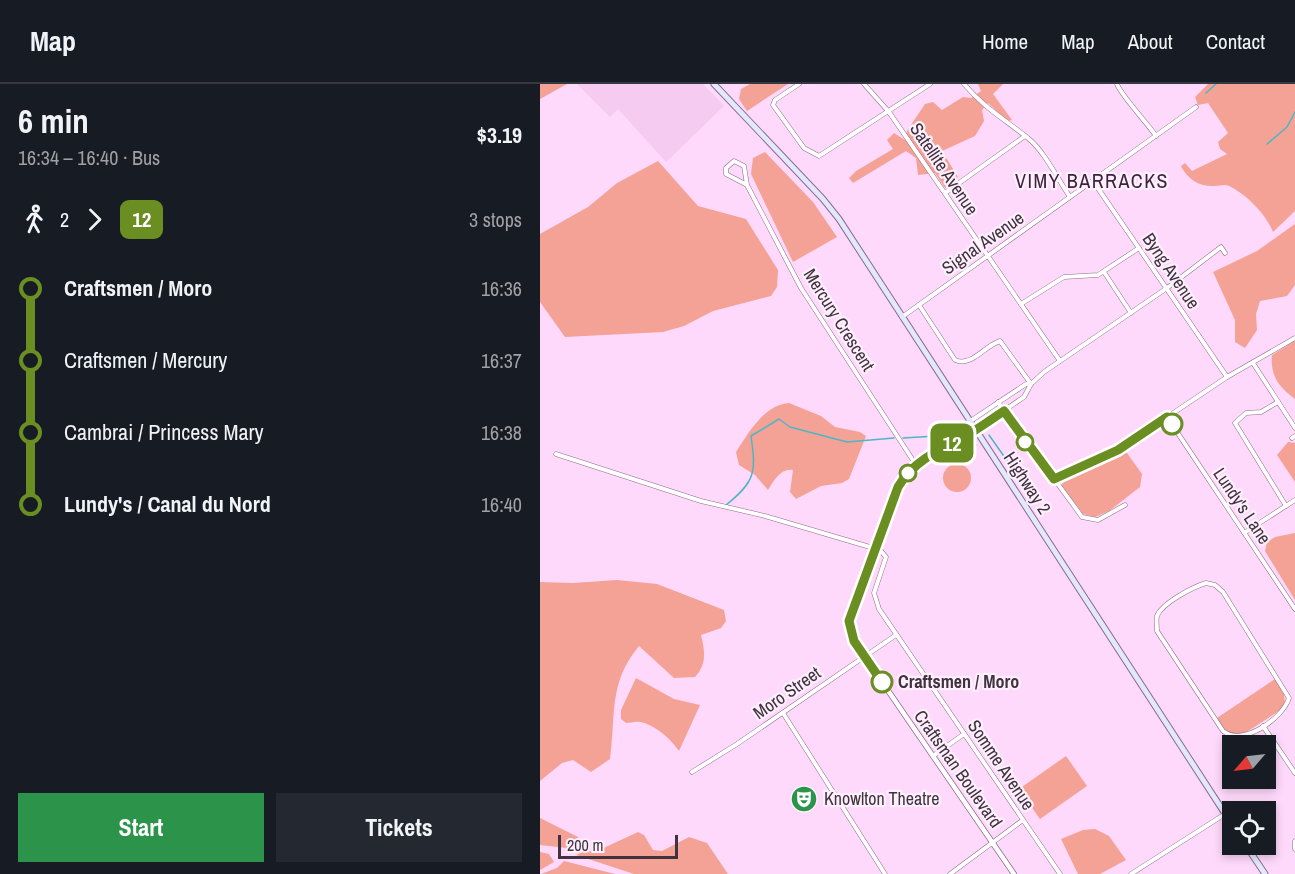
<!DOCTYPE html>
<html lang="en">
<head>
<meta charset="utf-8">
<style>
  :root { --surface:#171b24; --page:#242831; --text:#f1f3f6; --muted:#9ea1a6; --line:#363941; --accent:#2c944a }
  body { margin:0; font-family:"Archivo Narrow",sans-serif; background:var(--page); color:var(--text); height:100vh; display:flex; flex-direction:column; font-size:22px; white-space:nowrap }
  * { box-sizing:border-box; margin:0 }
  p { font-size:20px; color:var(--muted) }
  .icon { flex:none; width:33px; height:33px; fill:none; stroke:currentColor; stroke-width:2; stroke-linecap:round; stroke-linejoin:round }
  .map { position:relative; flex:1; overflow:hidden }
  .drawer { display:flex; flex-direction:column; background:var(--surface); width:540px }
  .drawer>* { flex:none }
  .badge { padding:0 12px; border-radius:9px; font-size:21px; line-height:39px }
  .needle { width:39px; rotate:242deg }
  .tools { position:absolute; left:682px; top:651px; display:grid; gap:12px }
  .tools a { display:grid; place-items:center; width:54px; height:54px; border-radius:0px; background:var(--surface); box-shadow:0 3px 9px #0003; font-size:30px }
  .scale { position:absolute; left:18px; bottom:15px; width:120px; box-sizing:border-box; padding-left:6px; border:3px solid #40323f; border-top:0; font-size:16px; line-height:21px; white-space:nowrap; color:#40323f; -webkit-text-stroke:4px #feeffc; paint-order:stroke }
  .map>.badge { position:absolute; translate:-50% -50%; box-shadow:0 0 0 3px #fff }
  .legs { display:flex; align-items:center; gap:9px; height:66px; padding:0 18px; font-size:20px }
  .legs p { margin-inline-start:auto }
  .headline { display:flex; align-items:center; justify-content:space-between; height:102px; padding:0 18px }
  h1 { font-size:33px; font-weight:700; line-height:45px }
  .primary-button { display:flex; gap:12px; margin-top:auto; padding:12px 18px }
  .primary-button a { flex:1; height:69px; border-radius:0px; background:var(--accent); color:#fff; font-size:24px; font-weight:700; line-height:69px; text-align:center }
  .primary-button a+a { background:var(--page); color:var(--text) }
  ul { padding:0 18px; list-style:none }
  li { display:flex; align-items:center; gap:21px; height:72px; font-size:22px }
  li i { display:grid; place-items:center; width:9px; height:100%; margin:0 8px; background:currentColor }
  li i::after { content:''; width:15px; height:15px; margin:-8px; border:4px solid; border-radius:50%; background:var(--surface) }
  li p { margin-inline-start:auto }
  li:first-child i { background:linear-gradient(#0000 50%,currentColor 0) }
  li:last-child i { background:linear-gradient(currentColor 50%,#0000 0) }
  header { display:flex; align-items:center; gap:36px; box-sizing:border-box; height:84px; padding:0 30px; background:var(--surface); border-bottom:2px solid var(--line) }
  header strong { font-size:28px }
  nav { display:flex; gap:33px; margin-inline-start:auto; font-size:21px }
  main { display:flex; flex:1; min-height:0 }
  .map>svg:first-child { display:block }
  .built { fill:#f5cbf1 }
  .green { fill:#f4a296 }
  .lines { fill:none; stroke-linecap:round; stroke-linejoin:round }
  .stream { stroke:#4db6c6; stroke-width:1.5 }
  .minor-casing { stroke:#8d6c8a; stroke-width:5 }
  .tertiary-casing { stroke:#8d6c8a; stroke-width:6 }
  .secondary-casing { stroke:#8d6c8a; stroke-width:7 }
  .minor { stroke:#fff; stroke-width:4 }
  .tertiary { stroke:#fff; stroke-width:4.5 }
  .secondary { stroke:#e2e9ff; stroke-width:5 }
  .line-1-casing { stroke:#fff; stroke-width:14 }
  .line-1 { stroke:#6b8e23; stroke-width:9 }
  .stop-1-dot { fill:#fff; stroke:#6b8e23; stroke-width:3 }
  .labels { text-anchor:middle; stroke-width:4.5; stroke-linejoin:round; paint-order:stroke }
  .street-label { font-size:18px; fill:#40323f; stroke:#feeffc }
  .stop-label { font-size:18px; font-weight:bold; fill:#40323f; stroke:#feeffc; text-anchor:start }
  .poi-label { font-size:18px; fill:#40323f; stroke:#feeffc; text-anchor:start }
  .neighbourhood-label { font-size:20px; letter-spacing:1.5px; fill:#3f223d; stroke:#feeffc }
</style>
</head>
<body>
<header>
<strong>Map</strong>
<nav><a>Home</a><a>Map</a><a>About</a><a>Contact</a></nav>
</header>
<main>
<section class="drawer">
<div class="headline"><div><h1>6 min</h1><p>16:34 – 16:40 · Bus</p></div><b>$3.19</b></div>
<div class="legs"><svg class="icon" aria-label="walk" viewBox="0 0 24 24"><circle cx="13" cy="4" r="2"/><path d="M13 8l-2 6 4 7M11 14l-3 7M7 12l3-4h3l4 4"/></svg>2<svg class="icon" aria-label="forward" viewBox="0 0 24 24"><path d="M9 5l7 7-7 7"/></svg><b class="badge" style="background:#6b8e23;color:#fff">12</b><p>3 stops</p></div>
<ul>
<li><i style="color:#6b8e23"></i><b>Craftsmen / Moro</b><p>16:36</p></li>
<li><i style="color:#6b8e23"></i><span>Craftsmen / Mercury</span><p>16:37</p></li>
<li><i style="color:#6b8e23"></i><span>Cambrai / Princess Mary</span><p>16:38</p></li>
<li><i style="color:#6b8e23"></i><b>Lundy's / Canal du Nord</b><p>16:40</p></li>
</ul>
<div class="primary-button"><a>Start</a><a>Tickets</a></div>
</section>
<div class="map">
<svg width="755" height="790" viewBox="0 0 755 790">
  <rect width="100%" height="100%" fill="#ffd9fb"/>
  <path class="built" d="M37,0h126l21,22 -58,56 -48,-53 -8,8z"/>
  <g class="green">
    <path d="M0,0h27l-27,15z"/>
    <path d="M210,0h38l-41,27 -8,-12 2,-10z"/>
    <path d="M438,0h25l-10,10 19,26 -5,1 -19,-18 -6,7 2,11 -9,15 -33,15 16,26 -13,11 -10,-15 -17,2 -2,-17 -10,-7 -53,32 -4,-5 7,-7 37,-22 -6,-9 7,-7 11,7 2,-9 18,-27 8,-2 9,8 21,-13 8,1 10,-7z"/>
    <path d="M668,0h87v127l-22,21c-7,-18 -27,-38 -44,-46 -4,-2 -9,0 -14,0 -15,1 -27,-6 -34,-20l4,-3 7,8 35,-17 -7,-5 -2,-7 10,-9 -20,-30 -10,2 -3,-8z"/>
    <path d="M225,68l48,50 24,35 -44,25 -42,-88 2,-16z"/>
    <path d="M118,77l40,45 48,13 32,51 -1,17 -6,9 -58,15 -29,15 -21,6 -98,5 -25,-35v-68l48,-27 29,-24z"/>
    <path d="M755,140v61l-8,11 -27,5 -4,13 1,16 -12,18 -10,-6v-22l-22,-48 44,-21z"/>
    <path d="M755,257v58c-16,-12 -25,-23 -23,-44z"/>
    <path d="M249,319l32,13 14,11 25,5 6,4 -17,43 -7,4 -21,3 -25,13 -6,-7 3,-22c-12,-2 -19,10 -25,20l-13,-15 -16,-10 -3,-13c13,-20 28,-47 53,-49z"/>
    <path d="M748,358l7,1v39l-18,-27z"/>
    <path d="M583,367l4,2 15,21 -2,13 -31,24 -14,6 -12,-3 -21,-28 1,-8z"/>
    <circle cx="417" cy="394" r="14"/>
    <path d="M755,449v67l-30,-49 2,-9 8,-5z"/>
    <path d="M77,496l40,4 67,26 2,11 -5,7 -20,7c4,16 6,29 -6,42l-21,1 -35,-32c-31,37 -23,70 -29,113l-19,13 -18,-12 -11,3 -22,18v-199l33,1z"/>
    <path d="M96,594l38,21 26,6 -21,46c-8,-12 -25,-27 -39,-29 -4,-1 -10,1 -14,1l-5,-4v-9z"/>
    <path d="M735,595l9,14 1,12 -3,4 -40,26c-13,3 -19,-7 -25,-17z"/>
    <path d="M526,672l21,30 -47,33 -21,-30z"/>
    <path d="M0,734l38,19v5l-11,6 -27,-3z"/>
    <path d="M555,745l14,7 17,24 -26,14h-22l-17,-35 22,-9z"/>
    <path d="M98,748l6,3 9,15 9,1 27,-14 18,6 21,31h-94l-58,-19 9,-4 10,1z"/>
    <path d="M0,768l9,2 5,8 -14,8z"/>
    <path d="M24,777l51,13h-74l16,-6z"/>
  </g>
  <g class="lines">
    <g class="stream">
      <path d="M666,9l10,-9"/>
      <path d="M727,60l20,-17 8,-15"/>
      <path d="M449,351l24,34"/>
      <path d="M363,354l33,-2 7,3"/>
      <path d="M418,362l18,-1"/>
      <path d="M186,421c30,-24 30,-33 25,-69l28,-17 11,8 57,15 47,-4"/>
    </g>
    <defs>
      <g id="minor">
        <path d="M259,0l-24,16 -2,5 31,43 15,8 111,-72"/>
        <path d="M324,0l25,28 171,249"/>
        <path d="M424,0c20,24 42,36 65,55 15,12 30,42 41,58"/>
        <path d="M577,0c3,10 31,40 39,52"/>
        <path d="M553,97l134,196"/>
        <path d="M207,101l-21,-11v-6l8,-7 10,5 3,19 54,103 115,177"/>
        <path d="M405,109l80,-57"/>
        <path d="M564,188l27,41"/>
        <path d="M481,220l43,-27 34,-2 41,-27"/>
        <path d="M379,221l36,55c17,7 29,-14 45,-19l31,43"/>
        <path d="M362,233l294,-210"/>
        <path d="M713,279l42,65"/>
        <path d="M458,318l84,115 16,3 27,-15"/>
        <path d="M738,318l-17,10 -15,1 -11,10 51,83"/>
        <path d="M627,333l128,192"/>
        <path d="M429,338l57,-38h5"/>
        <path d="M435,346l49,-33 7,-13 13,-12 123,-84 54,-41 4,6"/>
        <path d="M752,354l3,-2"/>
        <path d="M16,370l145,47 64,15 115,34 6,7 -12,36 5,16 181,265"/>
        <path d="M514,395l70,-33 103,-69 68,-39"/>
        <path d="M704,449l51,-33"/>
        <path d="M666,499l9,2 8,7 66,106c-6,20 -46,49 -66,33l-66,-100c0,-4 -1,-11 0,-15 5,-13 36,-29 49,-33z"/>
        <path d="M243,629l102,161"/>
        <path d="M723,642l32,47"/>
        <path d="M393,672l31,-22"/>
        <path d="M152,688l45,-28 159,-109"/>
        <path d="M755,757v8"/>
        <path d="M410,790l73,-54"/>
        <path d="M591,790l94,-60"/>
      </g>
      <g id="tertiary">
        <path d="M434,347c-21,14 -44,21 -63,38 -21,20 -49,115 -61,146l-1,11 5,15 160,233"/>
        <path d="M407,359l22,-21"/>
      </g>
      <g id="secondary">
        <path d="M174,0l109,115 16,20 394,607"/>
        <path d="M705,760l20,30"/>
      </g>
    </defs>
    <use href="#minor" class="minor-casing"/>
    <use href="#tertiary" class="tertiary-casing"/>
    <use href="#secondary" class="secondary-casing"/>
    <use href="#minor" class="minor"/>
    <use href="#tertiary" class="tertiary"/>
    <use href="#secondary" class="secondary"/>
  </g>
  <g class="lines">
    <defs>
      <path id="line-1" d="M342,598l-28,-41 -5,-20 49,-134c14,-24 38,-36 62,-48 16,-8 30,-19 44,-28l50,68 64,-29 49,-33 5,7"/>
    </defs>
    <use href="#line-1" class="line-1-casing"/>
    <use href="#line-1" class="line-1"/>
  </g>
  <defs>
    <symbol id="theatre-disc" viewBox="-11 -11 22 22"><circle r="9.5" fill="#2c944a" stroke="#feeffc"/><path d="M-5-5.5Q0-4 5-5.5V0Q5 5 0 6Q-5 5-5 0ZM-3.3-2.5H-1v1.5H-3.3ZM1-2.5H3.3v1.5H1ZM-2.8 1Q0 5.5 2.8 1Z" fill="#fff"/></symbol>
  </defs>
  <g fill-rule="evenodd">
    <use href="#theatre-disc" x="249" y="700" width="30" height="30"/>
  </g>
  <g class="stop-1-dot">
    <circle cx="632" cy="340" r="10"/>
    <circle cx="485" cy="358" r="8"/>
    <circle cx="368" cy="389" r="8"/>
    <circle cx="342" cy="598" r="10"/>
  </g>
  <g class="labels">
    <g class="street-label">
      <text transform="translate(404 85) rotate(56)" y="6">Satellite Avenue</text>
      <text transform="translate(443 159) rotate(-35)" y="6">Signal Avenue</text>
      <text transform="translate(631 187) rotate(56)" y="6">Byng Avenue</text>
      <text transform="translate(299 236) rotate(58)" y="6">Mercury Crescent</text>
      <text transform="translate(487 399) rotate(57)" y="6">Highway 2</text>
      <text transform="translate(702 422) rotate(56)" y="6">Lundy's Lane</text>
      <text transform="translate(247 609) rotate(-35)" y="6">Moro Street</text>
      <text transform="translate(461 681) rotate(56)" y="6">Somme Avenue</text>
      <text transform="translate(418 685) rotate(55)" y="6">Craftsman Boulevard</text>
    </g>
    <g class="stop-label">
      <text x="358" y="604">Craftsmen / Moro</text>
    </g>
    <g class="poi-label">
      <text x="284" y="721">Knowlton Theatre</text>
    </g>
    <g class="neighbourhood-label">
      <text x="552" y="104">VIMY BARRACKS</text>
    </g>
  </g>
</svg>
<div class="tools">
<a><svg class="needle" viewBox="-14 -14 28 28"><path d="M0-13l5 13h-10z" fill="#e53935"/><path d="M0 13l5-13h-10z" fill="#9ea1a6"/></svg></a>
<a><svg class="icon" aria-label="locate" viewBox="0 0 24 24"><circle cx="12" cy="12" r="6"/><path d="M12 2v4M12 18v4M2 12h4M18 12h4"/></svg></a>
</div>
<div class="scale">200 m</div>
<b class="badge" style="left:412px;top:359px;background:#6b8e23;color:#fff">12</b>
</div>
</main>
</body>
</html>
